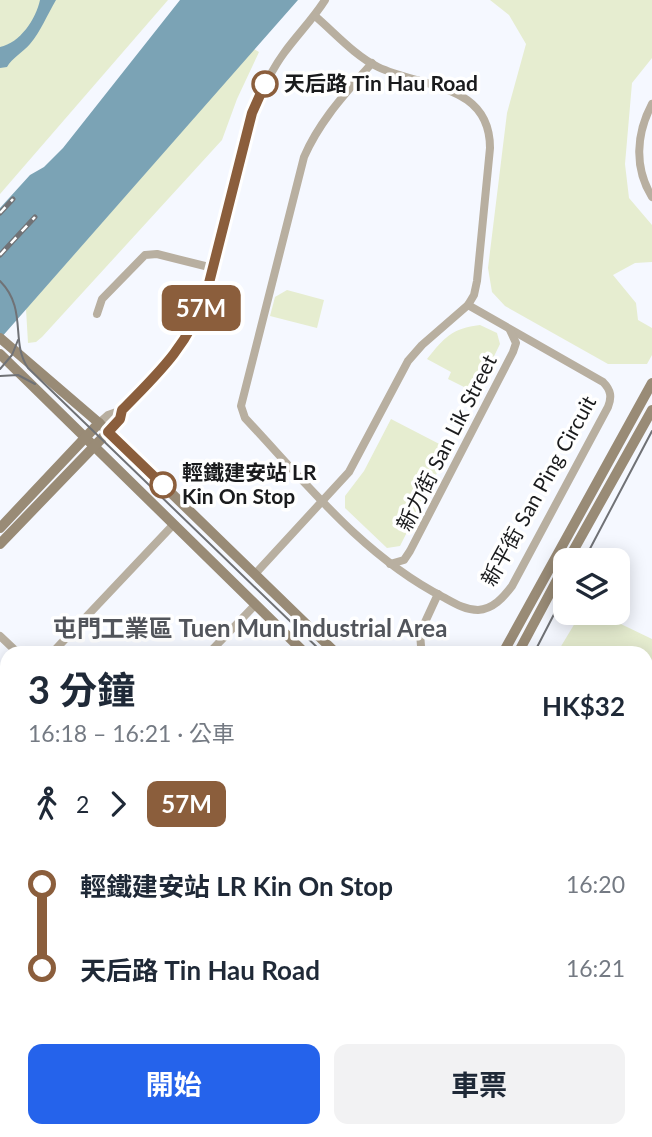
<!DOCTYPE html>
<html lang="zh-TW">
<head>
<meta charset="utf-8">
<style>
  :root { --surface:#fff; --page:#f2f2f3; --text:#1f2937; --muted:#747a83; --accent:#2563eb }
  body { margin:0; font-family:Lato,"Noto Sans TC",sans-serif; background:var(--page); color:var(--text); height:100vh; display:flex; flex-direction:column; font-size:26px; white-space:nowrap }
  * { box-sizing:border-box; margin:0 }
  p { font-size:23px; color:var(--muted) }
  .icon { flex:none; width:38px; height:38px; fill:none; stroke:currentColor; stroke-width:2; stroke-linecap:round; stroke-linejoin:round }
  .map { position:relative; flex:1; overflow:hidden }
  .sheet { position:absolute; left:0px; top:646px; width:653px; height:492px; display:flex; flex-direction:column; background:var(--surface); border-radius:21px 21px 0 0; box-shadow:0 4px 18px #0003 }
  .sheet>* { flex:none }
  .badge { padding:0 14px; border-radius:10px; font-size:24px; line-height:46px }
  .tools { position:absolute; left:553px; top:548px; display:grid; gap:14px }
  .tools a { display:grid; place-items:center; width:77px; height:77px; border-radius:14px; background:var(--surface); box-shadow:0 4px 18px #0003; font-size:35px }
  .map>.badge { position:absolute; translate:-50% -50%; box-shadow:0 0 0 4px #fff }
  .legs { display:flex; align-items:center; gap:10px; height:77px; padding:0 28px; font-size:23px }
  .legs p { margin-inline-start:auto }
  .head { display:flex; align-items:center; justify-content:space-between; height:119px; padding:0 28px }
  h1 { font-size:38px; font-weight:700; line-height:52px }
  .primary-button { display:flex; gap:14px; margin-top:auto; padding:14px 28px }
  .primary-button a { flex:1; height:80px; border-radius:14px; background:var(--accent); color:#fff; font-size:28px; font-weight:700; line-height:80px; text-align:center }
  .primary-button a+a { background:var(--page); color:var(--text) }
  ul { padding:0 28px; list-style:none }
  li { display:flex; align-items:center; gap:24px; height:84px; font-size:26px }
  li i { display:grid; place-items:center; width:10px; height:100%; margin:0 9px; background:currentColor }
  li i::after { content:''; width:18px; height:18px; margin:-9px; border:5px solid; border-radius:50%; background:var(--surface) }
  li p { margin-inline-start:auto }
  li:first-child i { background:linear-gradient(#0000 50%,currentColor 0) }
  li:last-child i { background:linear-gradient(currentColor 50%,#0000 0) }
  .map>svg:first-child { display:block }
  .green { fill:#e6edd0 }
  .water { fill:#7ba3b5 }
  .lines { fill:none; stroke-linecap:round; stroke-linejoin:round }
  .street { stroke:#b8afa0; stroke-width:8 }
  .secondary { stroke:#998b76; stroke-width:10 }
  .tram { stroke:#707276; stroke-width:2 }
  .rail-casing { stroke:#707276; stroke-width:5 }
  .rail { stroke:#fff; stroke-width:2.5; stroke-dasharray:8; stroke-linecap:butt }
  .line-1-casing { stroke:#fff; stroke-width:16 }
  .line-1 { stroke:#8b5e3c; stroke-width:10 }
  .stop-1-dot { fill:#fff; stroke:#8b5e3c; stroke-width:3.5 }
  .labels { text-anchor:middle; stroke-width:7; stroke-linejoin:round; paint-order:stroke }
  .stop-label { font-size:21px; font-weight:bold; fill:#1a1b1d; stroke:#fff; text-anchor:start }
  .street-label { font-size:21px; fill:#1a1b1d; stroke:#fff }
  .quarter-label { font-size:24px; font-weight:bold; fill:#52555b; stroke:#fff }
</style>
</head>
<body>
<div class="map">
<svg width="652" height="1137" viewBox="0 0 652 1137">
  <rect width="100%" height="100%" fill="#f5f8ff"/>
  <g class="green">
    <path d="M0,0h168l-168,194z"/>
    <path d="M490,0h162v58l-20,25 -7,81 4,34 23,27v37l-17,1 -22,12 23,28 2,17 14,8v27l-5,9h-39l-103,-58 -13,-14 -4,-24 19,-155 19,-69 -17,-29z"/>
    <path d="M254,49l5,3 -22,47 -15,41 -180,197 -6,5 -8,1 -2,-34z"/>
    <path d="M287,290l37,10 -7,28 -47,-12 5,-19z"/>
    <path d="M480,325l17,8 3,11 -24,49 -28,-14 3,-7 -24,-13c17,-21 25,-31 53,-34z"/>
    <path d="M391,419l58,30 -49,97 -13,2 -42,-40v-12l19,-25z"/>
    <path d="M581,613h17l54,26v144l-6,1v-131h-89z"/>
  </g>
  <g class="water">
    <path d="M40,0h16c-9,15 -15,31 -26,44 -7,8 -18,14 -23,23l-7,1v-21c20,-4 36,-28 40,-47z"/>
    <path d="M180,0h118l-298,339v-131l30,-33 14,-8 19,-19z"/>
  </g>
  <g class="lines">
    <g class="street">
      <path d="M372,63c-26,30 -52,57 -68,94l-63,249 4,12c60,64 118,138 198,179 11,6 22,13 35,13 15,-1 25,-12 34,-24l96,-179c4,-10 3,-17 -5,-25l-135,-77"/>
      <path d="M652,104c-16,30 -18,64 0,93"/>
      <path d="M97,314l5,-15 43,-44 12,-1 56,14"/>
      <path d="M99,423l9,-8 14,-5"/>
      <path d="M108,432l12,-13 2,-9 52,-54 23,-38 10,-27 45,-178c9,-21 18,-41 32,-60 13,-18 29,-34 41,-53"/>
      <path d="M390,564l14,-4 6,-9 103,-199 3,-9 -6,-13"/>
      <path d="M255,574l94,-102 59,-111 14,-16 46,-40 6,-10 3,-14 13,-133c0,-65 -68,-60 -112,-81 -24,-12 -43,-34 -63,-51"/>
      <path d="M0,636l18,17"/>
      <path d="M421,646l-1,-13 18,-39"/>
      <path d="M52,653l121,-128"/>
      <path d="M209,653l46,-48"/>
      <path d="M0,708l7,-8"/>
      <path d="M0,873l7,-8"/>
      <path d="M0,915l7,7"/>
      <path d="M646,941l6,2"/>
      <path d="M0,1031l7,5"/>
      <path d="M78,1137l5,-7"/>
      <path d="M185,1137l3,-7"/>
    </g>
    <g class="secondary">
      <path d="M0,338l99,85 237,230"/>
      <path d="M0,354l305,299"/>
      <path d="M0,528l99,-105"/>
      <path d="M0,544l108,-112"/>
      <path d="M568,560l84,-150"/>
      <path d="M503,653l149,-270"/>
      <path d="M518,653l47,-88"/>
      <path d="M271,1137l4,-7"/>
      <path d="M287,1137l4,-7"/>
    </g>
    <g class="tram">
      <path d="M0,281c28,28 10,61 28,87l295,285"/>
      <path d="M0,369l12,-14 6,-15"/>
      <path d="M0,376l18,-1 17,9"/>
      <path d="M584,560l68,-129"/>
      <path d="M534,653l31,-60"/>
      <path d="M300,1137l3,-7"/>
    </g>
    <defs>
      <g id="rail">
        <path d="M0,213l13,-14"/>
        <path d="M0,255l35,-38"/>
      </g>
    </defs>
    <use href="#rail" class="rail-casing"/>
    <use href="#rail" class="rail"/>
  </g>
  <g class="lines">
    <defs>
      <path id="line-1" d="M163,485l-55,-53 12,-13 2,-9c38,-38 68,-67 85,-119l45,-178 13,-29"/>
    </defs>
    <use href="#line-1" class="line-1-casing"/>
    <use href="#line-1" class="line-1"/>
  </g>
  <g class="stop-1-dot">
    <circle cx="265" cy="84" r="12"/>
    <circle cx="163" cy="485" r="12"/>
  </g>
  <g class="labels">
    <g class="stop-label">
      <text x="284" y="91">天后路 Tin Hau Road</text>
      <text x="182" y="480">輕鐵建安站 LR<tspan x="182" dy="24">Kin On Stop</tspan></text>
    </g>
    <g class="street-label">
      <text transform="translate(447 443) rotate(-63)" y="7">新力街 San Lik Street</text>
      <text transform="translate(539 491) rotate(-61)" y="7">新平街 San Ping Circuit</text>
    </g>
    <g class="quarter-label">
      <text x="250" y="637">屯門工業區 Tuen Mun Industrial Area</text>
    </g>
  </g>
</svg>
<div class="tools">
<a><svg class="icon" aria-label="layers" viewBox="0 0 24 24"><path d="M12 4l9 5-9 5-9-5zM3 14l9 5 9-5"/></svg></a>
</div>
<b class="badge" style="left:201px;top:308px;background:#8b5e3c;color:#fff">57M</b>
<section class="sheet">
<div class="head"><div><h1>3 分鐘</h1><p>16:18 – 16:21 · 公車</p></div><b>HK$32</b></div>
<div class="legs"><svg class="icon" aria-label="walk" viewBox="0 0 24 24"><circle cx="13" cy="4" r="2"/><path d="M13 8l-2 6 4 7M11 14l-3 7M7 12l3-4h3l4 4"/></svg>2<svg class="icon" aria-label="forward" viewBox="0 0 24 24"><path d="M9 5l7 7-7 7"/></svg><b class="badge" style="background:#8b5e3c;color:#fff">57M</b></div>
<ul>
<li><i style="color:#8b5e3c"></i><b>輕鐵建安站 LR Kin On Stop</b><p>16:20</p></li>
<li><i style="color:#8b5e3c"></i><b>天后路 Tin Hau Road</b><p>16:21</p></li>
</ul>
<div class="primary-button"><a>開始</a><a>車票</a></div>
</section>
</div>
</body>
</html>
